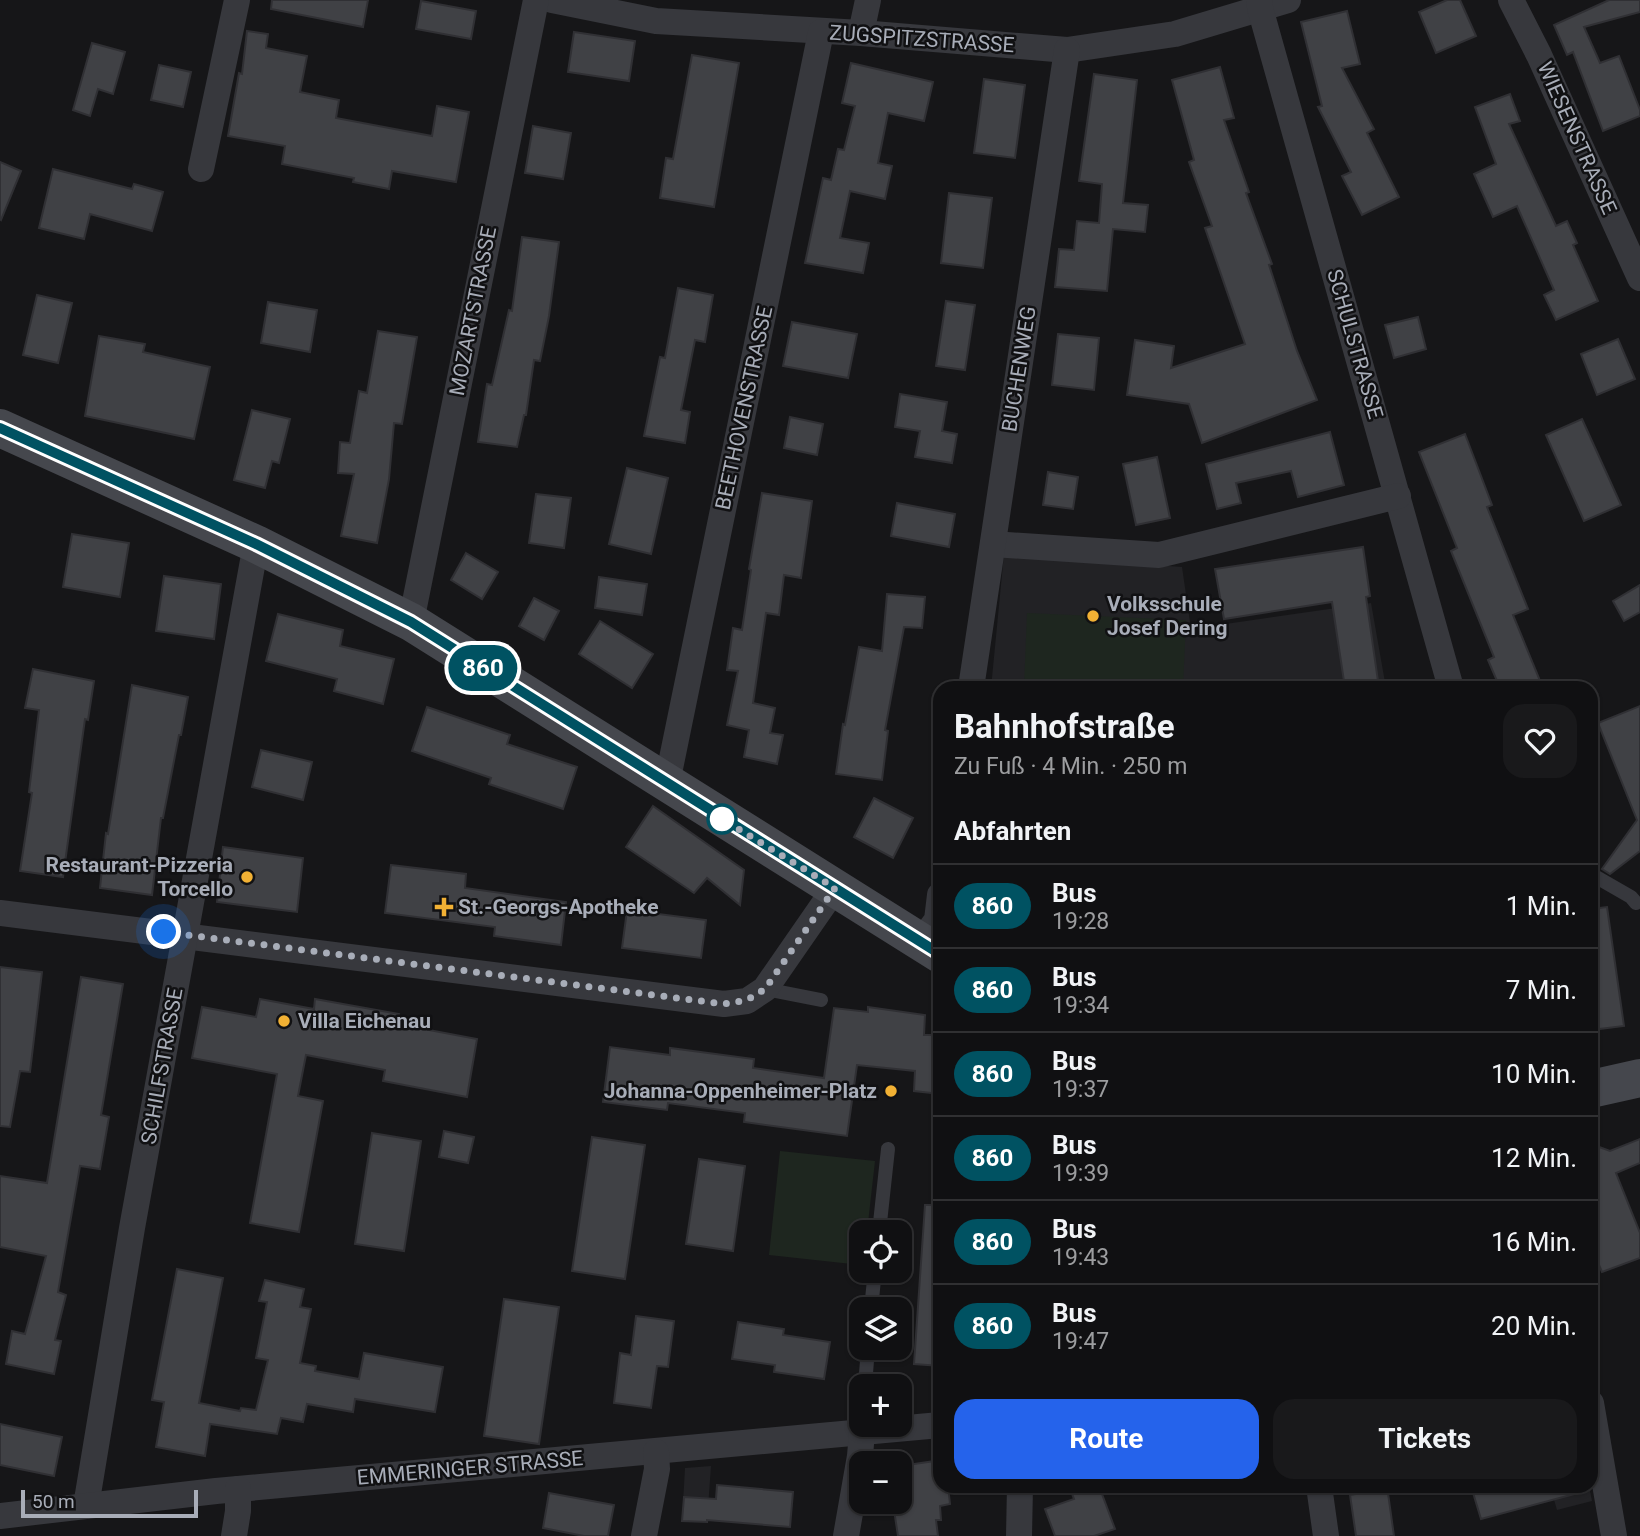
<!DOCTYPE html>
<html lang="de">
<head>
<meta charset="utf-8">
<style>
  :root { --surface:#101012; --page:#19191b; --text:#f1f3f6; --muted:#9c9d9f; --line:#303032; --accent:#2563eb }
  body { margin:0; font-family:Roboto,sans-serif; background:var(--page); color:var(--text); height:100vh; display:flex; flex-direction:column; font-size:26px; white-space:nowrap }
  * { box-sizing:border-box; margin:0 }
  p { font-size:23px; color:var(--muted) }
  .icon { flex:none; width:38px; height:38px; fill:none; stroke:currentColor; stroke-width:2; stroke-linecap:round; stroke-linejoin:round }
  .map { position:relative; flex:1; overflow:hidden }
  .details { position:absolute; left:933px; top:681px; width:665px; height:812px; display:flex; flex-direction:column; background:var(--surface); border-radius:21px; box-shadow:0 2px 5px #0004,0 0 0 2px var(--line) }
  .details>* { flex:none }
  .badge { padding:0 14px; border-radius:23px; font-size:24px; line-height:46px }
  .fabs { position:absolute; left:849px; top:1220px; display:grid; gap:14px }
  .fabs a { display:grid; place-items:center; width:63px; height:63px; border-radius:14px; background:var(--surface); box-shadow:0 2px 5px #0004,0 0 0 2px var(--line); font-size:35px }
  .scale { position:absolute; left:21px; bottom:18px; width:177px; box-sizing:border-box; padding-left:7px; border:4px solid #a8adb8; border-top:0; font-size:19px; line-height:24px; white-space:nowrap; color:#a8adb8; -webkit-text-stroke:5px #111113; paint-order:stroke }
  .you { position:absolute; width:35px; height:35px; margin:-18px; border:5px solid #fff; border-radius:50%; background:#1a73e8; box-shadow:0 0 0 10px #1a73e833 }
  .map>.badge { position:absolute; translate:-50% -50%; box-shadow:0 0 0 4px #fff }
  h2 { padding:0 21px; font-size:26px; line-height:63px }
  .round { display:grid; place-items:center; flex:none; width:74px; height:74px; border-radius:21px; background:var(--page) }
  .overview { display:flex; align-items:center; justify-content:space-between; height:119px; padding:0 21px }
  h1 { font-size:33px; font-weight:700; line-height:52px }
  .cta { display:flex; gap:14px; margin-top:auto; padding:14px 21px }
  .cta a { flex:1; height:80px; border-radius:21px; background:var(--accent); color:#fff; font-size:28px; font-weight:700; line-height:80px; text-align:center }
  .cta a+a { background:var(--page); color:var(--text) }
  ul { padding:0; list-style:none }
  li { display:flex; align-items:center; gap:21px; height:84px; padding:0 21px; border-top:2px solid var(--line) }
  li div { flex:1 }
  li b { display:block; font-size:26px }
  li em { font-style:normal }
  li .badge { min-width:77px; font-weight:700; text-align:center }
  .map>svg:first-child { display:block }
  .built { fill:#222225 }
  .green { fill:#1e261f }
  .building { fill:#404145; stroke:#303034; stroke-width:2 }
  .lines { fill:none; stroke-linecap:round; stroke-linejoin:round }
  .service { stroke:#37383d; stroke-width:14 }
  .minor { stroke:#37383d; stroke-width:26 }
  .secondary { stroke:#45474d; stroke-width:38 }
  .line-casing { stroke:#fff; stroke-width:16 }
  .line { stroke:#005262; stroke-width:10 }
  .walk { stroke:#a8adb8; stroke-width:7; stroke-dasharray:0 12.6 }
  .poi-dot { fill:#f2b134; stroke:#111113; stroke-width:2.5 }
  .stop-dot { fill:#fff; stroke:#005262; stroke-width:3.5 }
  .labels { text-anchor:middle; stroke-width:5; stroke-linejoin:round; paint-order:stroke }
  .street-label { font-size:21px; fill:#a8adb8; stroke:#111113 }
  .poi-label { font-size:21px; font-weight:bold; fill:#a8adb8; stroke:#111113; text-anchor:start }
</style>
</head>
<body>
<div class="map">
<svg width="1640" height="1536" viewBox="0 0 1640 1536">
  <rect width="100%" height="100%" fill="#161618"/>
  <g class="built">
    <path d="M1004,554l178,13 9,62 180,-26 15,85h-395z"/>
    <path d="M711,1466l-4,56 -25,-1 3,-53z"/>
    <path d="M1550,1486h39l3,15 -35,9z"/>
  </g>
  <g class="green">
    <path d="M1027,613l159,7 -3,68h-159z"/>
    <path d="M780,1151l95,10 -8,71h-6v33l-92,-10z"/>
  </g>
  <g class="building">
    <path d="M272,0h96l-5,27 -92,-18z"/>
    <path d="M1447,0h13l16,36 -40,17 -17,-41z"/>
    <path d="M1609,0h31v12l-56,15 16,36 19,-7 21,54v6l-37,15 -30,-79 -6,3 -13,-30z"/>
    <path d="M421,1l55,10 -5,28 -55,-10z"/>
    <path d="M1347,11l13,53 -18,4 32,61 -7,4 32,64 -37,18 -20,-39 9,-4 -33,-65 4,-1 -21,-84z"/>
    <path d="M247,31l21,3 -2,14 41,8 -7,36 39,8 -3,18 96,18 5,-30 32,6 -13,70 -64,-11 -3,18 -36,-7 1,-4 -72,-14 3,-18 -57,-10 11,-63 3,1z"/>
    <path d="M574,32l61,9 -6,40 -61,-9z"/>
    <path d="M92,43l33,9 -12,42 -15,-5 -8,27 -17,-6z"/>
    <path d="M692,55l47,8 -25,144 -54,-9 6,-40 7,1z"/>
    <path d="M851,63l82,19 -9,39 -36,-8 -10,50 14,3 -7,33 -35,-8 -10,47 29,5 -6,30 -58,-10 18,-85 8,2 7,-31 6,1 11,-44 -13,-3z"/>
    <path d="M159,65l32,7 -8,35 -32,-7z"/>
    <path d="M1220,67l14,51 -10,2 25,72 -3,1 26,71 -3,1 28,86 20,49 -115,43 -13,-39 -62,-9 8,-55 39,6 -3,22 74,-24 -40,-116 7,-2 -23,-64 5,-2 -22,-80z"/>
    <path d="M1094,74l43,6 -14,123 25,2 -3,27 -32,-3 -6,62 -52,-4 4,-38 15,1 3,-29 22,2 3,-39 -23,-3z"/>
    <path d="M984,79l41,6 -10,73 -41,-5z"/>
    <path d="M1510,94l10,27 -11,3 47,102 11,-5 10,22 -4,2 25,56 -42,19 -12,-25 10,-5 -37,-84 -24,11 -19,-43 22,-10 -21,-57z"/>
    <path d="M533,126l38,7 -8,46 -38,-6z"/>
    <path d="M0,162l21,9 -20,49 -1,-1z"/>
    <path d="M53,169l79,20 2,-5 29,8 -11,39 -62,-17 -6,25 -45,-11z"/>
    <path d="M949,193l43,5 -9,70 -42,-5z"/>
    <path d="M522,237l37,5 -10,74 -9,45 -6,-1 -8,55h-2l-7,32 -39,-5 9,-58 5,1 17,-75 3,1z"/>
    <path d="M678,288l35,7 -8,47 -10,-2 -14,70 9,2 -5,31 -41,-7 16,-79 5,1z"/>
    <path d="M37,295l35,8 -14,60 -35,-8z"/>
    <path d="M946,301l29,4 -10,65 -29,-4z"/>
    <path d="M268,302l49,8 -7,42 -49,-9z"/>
    <path d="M1418,317l8,32 -32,9 -9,-33z"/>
    <path d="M792,322l65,12 -9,44 -65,-12z"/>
    <path d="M378,331l39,6 -15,87 -8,-1 -5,56 -12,64 -36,-7 13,-62 -16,-1 2,-31 10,1 9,-52 8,2z"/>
    <path d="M1058,334l41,4 -5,52 -42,-5z"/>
    <path d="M99,336l46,8 -2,8 67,15 -16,72 -109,-23z"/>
    <path d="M1618,339l17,40 -38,16 -16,-41z"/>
    <path d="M900,394l47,8 -5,29 15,3 -5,29 -37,-6 5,-26 -25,-4z"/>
    <path d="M252,410l38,9 -11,44 -7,-2 -7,27 -31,-8z"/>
    <path d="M790,417l33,7 -6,31 -33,-7z"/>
    <path d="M1582,419l39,86 -37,16 -38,-86z"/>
    <path d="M1330,432l14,53 -46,12 -7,-26 -55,12 5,20 -24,6 -11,-45z"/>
    <path d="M1465,434l27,71 -5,2 41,102 -15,6 30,73h-43l-12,-28 6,-3 -43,-106 6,-3 -38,-96z"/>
    <path d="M1157,457l13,61 -34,7 -13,-61z"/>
    <path d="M627,468l41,10 -17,76 -42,-10z"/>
    <path d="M1048,472l30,5 -5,32 -30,-4z"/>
    <path d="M762,493l50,8 -11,77 -17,-3 -5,40 -13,-2 -13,90 22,5 -5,25 13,2 -6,29 -33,-7 5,-27 -22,-5 11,-54 -11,-1 6,-42 9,2 9,-60 -2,-1z"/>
    <path d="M536,494l35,4 -7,50 -35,-5z"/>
    <path d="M897,503l58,11 -6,33 -58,-11z"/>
    <path d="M72,534l57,9 -9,54 -57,-10z"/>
    <path d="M1363,547l7,49 -4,1 13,91h-34l-13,-86 -108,17 -9,-50z"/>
    <path d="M466,553l32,19 -16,27 -31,-19z"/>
    <path d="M164,576l57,8 -7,55 -58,-8z"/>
    <path d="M599,577l48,7 -5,31 -47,-7z"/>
    <path d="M1640,585v27l-16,9 -11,-20z"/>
    <path d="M887,594l38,3 -3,31 -18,-1 -19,103 3,1 -6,49 -46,-6 7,-50 2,1 14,-78 23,4z"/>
    <path d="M534,598l25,13 -15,29 -25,-14z"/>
    <path d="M278,614l65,16 -3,16 54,13 -11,45 -49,-13 3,-12 -71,-18z"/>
    <path d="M600,621l53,33 -21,34 -53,-34z"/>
    <path d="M33,669l61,12 -6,39 -3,-1 -22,158 -43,-6 12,-78 -3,-1 10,-82 -14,-2z"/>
    <path d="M132,685l56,12 -7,38h-2l-16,83h-2l-9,77 -52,-7 6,-55 2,1z"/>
    <path d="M1640,706v145l-30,23 -8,-5 35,-49 -39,-97z"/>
    <path d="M427,707l83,28 -3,9 70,23 -14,42 -74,-25 2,-6 -79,-27z"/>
    <path d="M261,750l51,12 -9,38 -51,-13z"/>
    <path d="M874,798l39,20 -20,40 -39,-21z"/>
    <path d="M653,806l91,64 -4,35 -33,-27 -13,15 -68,-46z"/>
    <path d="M223,847l80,11 -6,54 -80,-10z"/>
    <path d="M391,865l75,9 -1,14 101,14 -5,43 -67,-9 1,-9 -110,-14z"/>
    <path d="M1607,907l17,119 -33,4v-121z"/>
    <path d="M627,910l79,10 -5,38 -79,-10z"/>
    <path d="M0,967l42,5 -12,100 -10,-1 -10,56 -10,-1z"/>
    <path d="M81,977l42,7 -22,131 8,2 -9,52 -20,-3 -22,126 8,3 -11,45 6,1 -7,33 -48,-10 6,-33 13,3 21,-78 -46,-9v-71l47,7z"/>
    <path d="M260,999l54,10 1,-10 84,15 -2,10 80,15 -10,58 -84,-16 2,-11 -79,-15 -8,41 25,5 -24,131 -49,-9 27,-149 -85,-16 10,-51 54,10z"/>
    <path d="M868,1007l57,8 -1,20h16v59l-26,-3 1,-20 -58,-6 -10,71 -103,-14 1,-9 -77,-10 -1,7 -64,-8 7,-55 60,8v-7l84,11 -1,9 71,10 10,-70 34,4z"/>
    <path d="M444,1131l30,6 -6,26 -29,-6z"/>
    <path d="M372,1133l49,8 -17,110 -49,-7z"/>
    <path d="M592,1137l53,8 -20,134 -53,-8z"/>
    <path d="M1640,1139v24l-24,10 24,60v25l-38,14 -3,-7 -8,3v-124l19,7z"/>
    <path d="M699,1159l46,7 -12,85 -47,-7z"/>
    <path d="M925,1205h15v161l-26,-2z"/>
    <path d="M177,1269l46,9 -24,125 41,8 1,-3 15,2 12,-50 -12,-2 11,-56 -8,-1 6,-21 39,9 -4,18 11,2 -11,54 16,3 -1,5 44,8 5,-26 79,14 -8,45 -80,-13 -2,13 -46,-8 -4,18 -22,-4 -4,16 -67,-10 -5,32 -49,-9 8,-45 -12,-2z"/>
    <path d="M504,1299l55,8 -20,137 -55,-8z"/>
    <path d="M636,1316l38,5 -6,46 -11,-1 -6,42 -37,-5 6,-50 11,2z"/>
    <path d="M738,1322l46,7 -1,6 47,7 -6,37 -50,-7 1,-7 -43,-6z"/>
    <path d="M0,1424l62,13 -8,39 -54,-11z"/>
    <path d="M935,1461l1,14 4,-1v12h8l2,18 -10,2 1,14h-5l2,16h-40l-4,-26 6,-1v-43z"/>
    <path d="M717,1485l76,7 -3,35 -83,-7v2l-25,-1 2,-24 32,2z"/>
    <path d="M1069,1486h30l16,43 -21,7h-39l-10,-27 29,-10z"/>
    <path d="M1354,1486h33l7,50h-38l-6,-41 6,-1z"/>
    <path d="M1471,1486h110l1,6 -101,27z"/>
    <path d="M549,1493l65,12 -6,31h-24l-41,-8z"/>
  </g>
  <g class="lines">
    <g class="service">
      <path d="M1591,874l40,23 5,6"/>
      <path d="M765,989l56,11"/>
      <path d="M879,1232l9,-83"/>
      <path d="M871,1309l4,-39"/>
      <path d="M865,1386l3,-38"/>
    </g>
    <g class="minor">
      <path d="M552,0l104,21 205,12 206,17 108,-16 113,-34"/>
      <path d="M1259,0l1,8 191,680"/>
      <path d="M1511,0l28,55 101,223"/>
      <path d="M861,33l7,-33"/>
      <path d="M201,169l36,-169"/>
      <path d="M993,544l166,11 239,-59"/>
      <path d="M411,622l125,-622"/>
      <path d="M971,688l96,-638"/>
      <path d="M667,783l154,-751"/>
      <path d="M0,913l724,91 23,-3 18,-12 70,-101"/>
      <path d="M920,943l17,-23 3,-25"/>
      <path d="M1591,1403l23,133"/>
      <path d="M1319,1486l7,50"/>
      <path d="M86,1506l46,-278 124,-684"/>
      <path d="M0,1516l216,-25 724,-66"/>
      <path d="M234,1536l4,-25v-22"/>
      <path d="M644,1536l13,-67 -1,-17"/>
      <path d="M846,1536l14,-80 2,-24"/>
      <path d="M1019,1536l1,-50"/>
    </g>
    <g class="secondary">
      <path d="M0,428l256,116 155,78 529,332"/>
      <path d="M1591,1089l49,-11"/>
    </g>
  </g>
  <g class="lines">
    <defs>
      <path id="line" d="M0,428l256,116 155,78 529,332"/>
    </defs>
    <use href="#line" class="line-casing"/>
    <use href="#line" class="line"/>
    <path class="walk" d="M164,932l560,72 23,-4 18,-11 70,-101 -116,-71 3,2"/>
  </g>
  <g class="poi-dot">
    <circle cx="1093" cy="616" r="7"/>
    <circle cx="247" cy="877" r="7"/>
    <path d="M440.5 896.5h7v7h7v7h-7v7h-7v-7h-7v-7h7z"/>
    <circle cx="284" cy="1021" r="7"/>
    <circle cx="891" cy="1091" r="7"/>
  </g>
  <circle class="stop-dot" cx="722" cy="819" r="14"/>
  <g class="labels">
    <g class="street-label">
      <text transform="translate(922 39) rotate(4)" y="7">ZUGSPITZSTRASSE</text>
      <text transform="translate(1577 138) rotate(66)" y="7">WIESENSTRASSE</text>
      <text transform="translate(473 311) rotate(-79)" y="7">MOZARTSTRASSE</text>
      <text transform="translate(1355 344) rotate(74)" y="7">SCHULSTRASSE</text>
      <text transform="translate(1019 369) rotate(-81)" y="7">BUCHENWEG</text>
      <text transform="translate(744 408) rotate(-78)" y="7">BEETHOVENSTRASSE</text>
      <text transform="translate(162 1066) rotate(-80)" y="7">SCHILFSTRASSE</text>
      <text transform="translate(470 1468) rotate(-5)" y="7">EMMERINGER STRASSE</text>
    </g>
    <g class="poi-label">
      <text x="1107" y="611">Volksschule<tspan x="1107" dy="24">Josef Dering</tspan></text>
      <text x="233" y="872" text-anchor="end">Restaurant-Pizzeria<tspan x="233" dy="24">Torcello</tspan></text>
      <text x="458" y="914">St.-Georgs-Apotheke</text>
      <text x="298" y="1028">Villa Eichenau</text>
      <text x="877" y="1098" text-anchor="end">Johanna-Oppenheimer-Platz</text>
    </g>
  </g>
</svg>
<div class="fabs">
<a><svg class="icon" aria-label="locate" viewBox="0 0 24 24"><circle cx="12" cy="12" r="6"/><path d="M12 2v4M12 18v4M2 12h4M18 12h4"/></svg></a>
<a><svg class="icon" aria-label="layers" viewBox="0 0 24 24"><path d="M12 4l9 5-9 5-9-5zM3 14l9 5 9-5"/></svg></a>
<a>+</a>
<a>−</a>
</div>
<div class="scale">50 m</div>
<div class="you" style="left:164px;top:932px"></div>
<b class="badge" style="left:483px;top:668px;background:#005262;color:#fff">860</b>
<section class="details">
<div class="overview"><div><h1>Bahnhofstraße</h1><p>Zu Fuß · 4 Min. · 250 m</p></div><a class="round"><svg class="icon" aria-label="heart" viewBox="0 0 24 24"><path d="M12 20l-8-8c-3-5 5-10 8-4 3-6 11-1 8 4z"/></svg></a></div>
<h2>Abfahrten</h2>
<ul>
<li><span class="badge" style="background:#005262;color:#fff">860</span><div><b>Bus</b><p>19:28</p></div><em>1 Min.</em></li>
<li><span class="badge" style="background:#005262;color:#fff">860</span><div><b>Bus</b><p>19:34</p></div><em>7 Min.</em></li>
<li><span class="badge" style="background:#005262;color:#fff">860</span><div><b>Bus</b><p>19:37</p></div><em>10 Min.</em></li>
<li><span class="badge" style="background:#005262;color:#fff">860</span><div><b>Bus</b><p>19:39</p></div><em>12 Min.</em></li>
<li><span class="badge" style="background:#005262;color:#fff">860</span><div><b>Bus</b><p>19:43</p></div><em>16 Min.</em></li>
<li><span class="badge" style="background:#005262;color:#fff">860</span><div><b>Bus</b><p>19:47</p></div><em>20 Min.</em></li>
</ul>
<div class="cta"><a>Route</a><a>Tickets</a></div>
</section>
</div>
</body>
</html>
